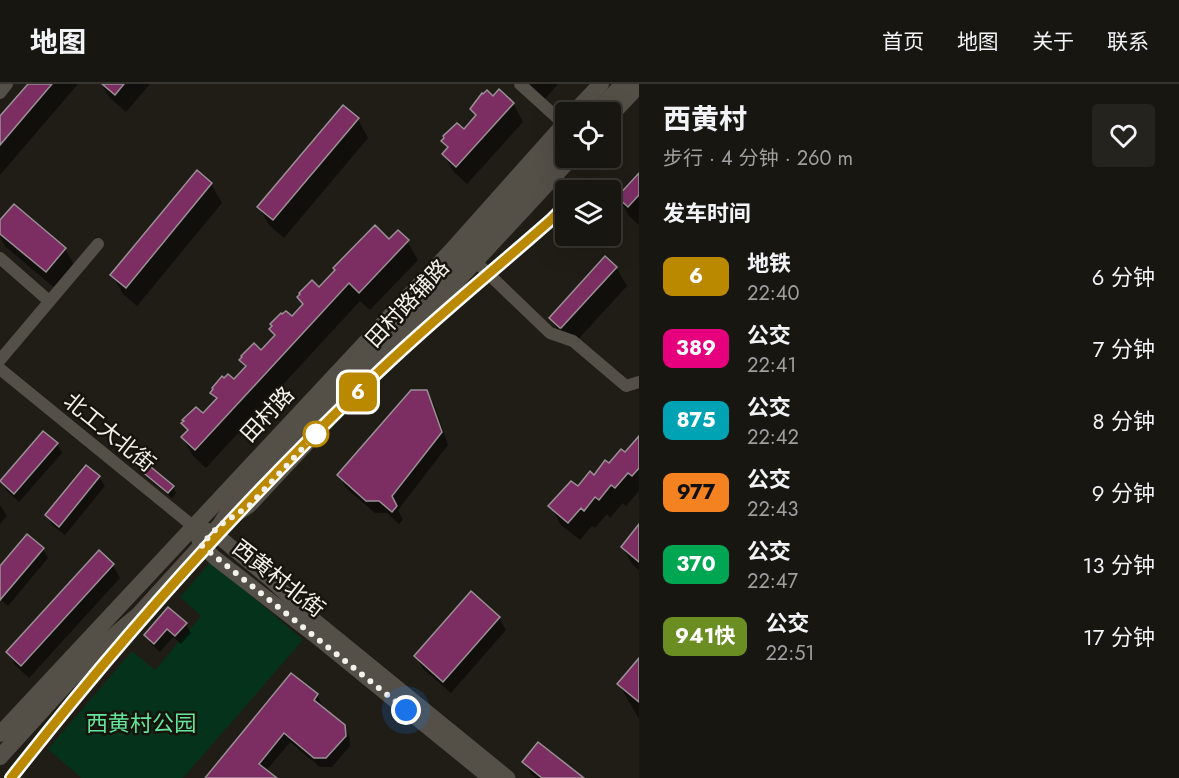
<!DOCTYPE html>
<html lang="zh">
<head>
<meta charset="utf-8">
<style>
  :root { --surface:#181610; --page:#25231e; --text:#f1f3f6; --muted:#9f9f9f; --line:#363530 }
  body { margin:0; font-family:Jost,"Noto Sans SC",sans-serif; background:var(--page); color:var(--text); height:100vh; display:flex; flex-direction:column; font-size:22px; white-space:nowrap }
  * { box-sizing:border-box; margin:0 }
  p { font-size:20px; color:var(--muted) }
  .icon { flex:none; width:33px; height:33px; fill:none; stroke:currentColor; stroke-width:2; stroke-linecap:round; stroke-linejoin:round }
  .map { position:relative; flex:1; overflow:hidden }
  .drawer { display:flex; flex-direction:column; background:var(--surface); width:540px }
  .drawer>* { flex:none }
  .badge { padding:0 12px; border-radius:9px; font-size:21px; line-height:39px }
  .buttons { position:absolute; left:555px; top:18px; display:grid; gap:12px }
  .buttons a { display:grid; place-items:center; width:66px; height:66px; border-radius:6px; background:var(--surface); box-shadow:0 6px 24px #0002,0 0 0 2px var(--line); font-size:30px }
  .you { position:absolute; width:30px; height:30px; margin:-15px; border:4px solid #fff; border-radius:50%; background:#1a73e8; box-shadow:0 0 0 9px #1a73e833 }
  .map>.badge { position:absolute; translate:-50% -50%; box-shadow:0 0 0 3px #fff }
  h2 { padding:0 24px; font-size:22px; line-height:54px }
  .round { display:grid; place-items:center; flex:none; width:63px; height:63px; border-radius:6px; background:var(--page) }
  .headline { display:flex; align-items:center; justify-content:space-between; height:102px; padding:0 24px }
  h1 { font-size:28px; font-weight:700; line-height:45px }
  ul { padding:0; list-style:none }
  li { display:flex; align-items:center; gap:18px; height:72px; padding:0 24px }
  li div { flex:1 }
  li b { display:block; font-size:22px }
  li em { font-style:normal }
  li .badge { min-width:66px; font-weight:700; text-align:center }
  header { display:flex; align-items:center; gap:36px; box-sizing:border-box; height:84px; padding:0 30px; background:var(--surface); border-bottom:2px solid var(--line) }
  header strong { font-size:28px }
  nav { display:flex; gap:33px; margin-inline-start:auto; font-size:21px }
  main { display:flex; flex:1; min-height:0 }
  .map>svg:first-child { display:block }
  .green { fill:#05321b }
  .shadow { fill:#0007 }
  .building { fill:#7c2e63; stroke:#999095; stroke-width:1.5 }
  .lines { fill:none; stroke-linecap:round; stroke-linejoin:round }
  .minor { stroke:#545048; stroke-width:12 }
  .tertiary { stroke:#545048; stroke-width:15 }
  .secondary { stroke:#545048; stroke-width:16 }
  .line-casing { stroke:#fff; stroke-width:14 }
  .line { stroke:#bb8900; stroke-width:9 }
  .walk { stroke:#f3f1ec; stroke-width:6; stroke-dasharray:0 10.8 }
  .stop-dot { fill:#fff; stroke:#bb8900; stroke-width:3 }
  .labels { text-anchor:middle; stroke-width:5; stroke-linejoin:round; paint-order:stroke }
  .street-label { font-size:22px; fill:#f3f1ec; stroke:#17140d }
  .park-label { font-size:22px; fill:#63e59b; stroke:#17140d }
</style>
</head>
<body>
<header>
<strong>地图</strong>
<nav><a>首页</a><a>地图</a><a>关于</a><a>联系</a></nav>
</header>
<main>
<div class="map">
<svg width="639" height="694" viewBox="0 0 639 694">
  <rect width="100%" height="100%" fill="#201d16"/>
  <path class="green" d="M211,477l92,79 -120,138h-102l-33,-29 84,-98 23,19 46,-54 -21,-19z"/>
  <g class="shadow">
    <path d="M30,0h48l-78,91v-56z"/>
    <path d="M101,0h49l-24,28 -16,-14z"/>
    <path d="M528,0h30l-15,17z"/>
    <path d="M493,14l20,5 10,19 -56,62 -13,-12 -11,-18 4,-5 -4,-8 21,-10 12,-14 -4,-8z"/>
    <path d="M358,35l10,19 -84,100 -15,-13 -10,-18z"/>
    <path d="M197,88l14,12 11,19 -85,103 -14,-12 -11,-19z"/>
    <path d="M639,91v50l-10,-9 -10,-19z"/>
    <path d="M14,122l51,43 11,19 -19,22 -51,-43 -6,-10v-14z"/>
    <path d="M389,157h18l11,19 -48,50 -10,-9 -154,167 -13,-12 -10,-18 5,-6 -5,-9 20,-8 14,-14 -5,-8 22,-12 12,-12 -5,-9 20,-8 14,-15 -4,-8 21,-10 11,-13 -4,-9 20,-8z"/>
    <path d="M616,183l11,19 -55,60 -11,-10 -10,-18z"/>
    <path d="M427,307l7,13 14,41 -50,65 5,10 -4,4 -12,-11h-12l-29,-25 -7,-12z"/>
    <path d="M639,355v52l-13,15 -3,-3 -13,15 -3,-4 -12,14 -3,-2 -12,14 -19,-15 -11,-19 75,-52z"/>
    <path d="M57,360l5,9 -43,49 -12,-11 -6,-10z"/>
    <path d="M87,383l12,10 6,9 -40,49 -13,-10 -5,-9z"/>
    <path d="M142,386l31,17 3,6 -4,5 -27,-22z"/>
    <path d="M0,421l7,11 -7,8z"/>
    <path d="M639,442v44l-6,-5 -11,-18z"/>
    <path d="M43,465l5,9 -40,48 -8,-7v-31z"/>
    <path d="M99,468l14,13 7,13 -91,100 -14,-13 -7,-13z"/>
    <path d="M169,525l17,15 5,9 -10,11 -8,-7 -13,15 -9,-8 -6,-9z"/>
    <path d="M499,534l7,12 -55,63 -28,-24 -7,-13z"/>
    <path d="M639,576v59l-20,-35z"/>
    <path d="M317,611l5,10 -2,2 24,19 5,10 1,10 -18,21h-12l-30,-25 -24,29 -59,7z"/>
    <path d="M524,678l57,16h-45l-5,-4z"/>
  </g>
  <g class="building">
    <path d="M28,0h24l-52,61v-29z"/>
    <path d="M102,0h22l-9,11z"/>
    <path d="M499,5l15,14 -58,64 -14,-13 6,-7 -7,-6 3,-3 -1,-2 14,-13 7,6 12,-14 -6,-6 12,-16 1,1 4,-4 6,6z"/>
    <path d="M343,21l16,13 -86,102 -16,-13z"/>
    <path d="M197,86l15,13 -86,105 -16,-13z"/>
    <path d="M639,89v22l-11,12 -11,-10z"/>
    <path d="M14,120l52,44 -20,24 -46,-38v-14z"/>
    <path d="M375,141l14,14 9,-9 11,10 -50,53 -10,-10 -154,167 -14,-13 7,-7 -7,-7 3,-2 -2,-1 14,-13 7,6 14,-15 -7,-5 3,-4 -1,-1 10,-12 2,2 4,-4 6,5 12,-13 -7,-6 3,-3 -1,-1 13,-13 7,7 14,-15 -6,-6 3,-3 -2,-2 11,-11 1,1 4,-3 6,5 11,-12 -6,-7 3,-3 -1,-1 13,-13 7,7 16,-17 -2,-2z"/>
    <path d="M605,172l12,11 -56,61h-1l-11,-10z"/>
    <path d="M411,306h16l15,42 -50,64 5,10 -5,6 -13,-11h-13l-29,-26z"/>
    <path d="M43,347l15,12 -44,51 -14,-13z"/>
    <path d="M639,352v32l-7,8 -4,-3 -13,15 -4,-3 -12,15 -4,-3 -11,14 -3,-3 -13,15 -20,-17 23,-25 7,5 12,-15 4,4 11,-15 4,3 12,-14 4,3z"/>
    <path d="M146,379l28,23 -6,7 -28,-23z"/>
    <path d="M86,381l14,11 -41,51 -14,-12z"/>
    <path d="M639,440v38l-18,-15z"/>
    <path d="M27,450l17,14 -44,52v-34z"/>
    <path d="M99,466l15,14 -93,102 -15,-14z"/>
    <path d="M471,507l29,26 -57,65 -29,-26z"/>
    <path d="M168,523l19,16 -12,13 -8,-7 -13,15 -10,-9z"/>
    <path d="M639,574v44l-22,-18z"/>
    <path d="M291,589l27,21 -4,6 31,25 1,11 -20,22h-12l-30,-25 -25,31 18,14h-72z"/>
    <path d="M538,658l46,36h-42l-20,-16z"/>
  </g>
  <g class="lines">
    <g class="minor">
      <path d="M520,0l44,40"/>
      <path d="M0,9l7,-9"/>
      <path d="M0,174l49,43"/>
      <path d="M476,178l74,71 23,8 53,45 13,-4"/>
      <path d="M0,276l98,-116"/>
      <path d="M0,285l194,158"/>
    </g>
    <g class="tertiary">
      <path d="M610,33l29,-31"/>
      <path d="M220,441l29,-19 323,-348"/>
      <path d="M202,445l11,3 58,48 42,39 195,159"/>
      <path d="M197,451l4,10 14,13 98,76 177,144"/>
    </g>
    <g class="secondary">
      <path d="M574,28l27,-28"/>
      <path d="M596,28l27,-28"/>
      <path d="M0,650l450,-482 116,-130"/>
      <path d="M0,673l100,-110 39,-33 81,-89 11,-18 335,-361"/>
    </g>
  </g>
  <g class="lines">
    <defs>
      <path id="line" d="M11,694c110,-140 229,-274 358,-397 58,-57 122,-108 183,-162l14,-14"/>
    </defs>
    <use href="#line" class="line-casing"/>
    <use href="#line" class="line"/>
    <path class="walk" d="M316,350l-67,72 -29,19 -19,20 205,165"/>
  </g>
  <circle class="stop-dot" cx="316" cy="350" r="12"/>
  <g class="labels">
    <g class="street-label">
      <text transform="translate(407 219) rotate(-47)" y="8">田村路辅路</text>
      <text transform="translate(267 330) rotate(-47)" y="8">田村路</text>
      <text transform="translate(110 348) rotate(39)" y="8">北工大北街</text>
      <text transform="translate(279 494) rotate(38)" y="8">西黄村北街</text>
    </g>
    <g class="park-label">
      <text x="141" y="647">西黄村公园</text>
    </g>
  </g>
</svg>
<div class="buttons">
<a><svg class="icon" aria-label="locate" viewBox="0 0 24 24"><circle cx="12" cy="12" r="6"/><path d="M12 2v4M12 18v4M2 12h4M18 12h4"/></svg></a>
<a><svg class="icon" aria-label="layers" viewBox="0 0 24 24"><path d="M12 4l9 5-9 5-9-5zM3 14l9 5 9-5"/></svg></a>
</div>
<div class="you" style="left:406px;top:626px"></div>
<b class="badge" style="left:358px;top:308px;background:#bb8900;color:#fff">6</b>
</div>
<section class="drawer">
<div class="headline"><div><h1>西黄村</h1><p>步行 · 4 分钟 · 260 m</p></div><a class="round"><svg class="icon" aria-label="heart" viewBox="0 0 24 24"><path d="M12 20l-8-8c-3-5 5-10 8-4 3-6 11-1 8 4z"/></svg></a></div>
<h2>发车时间</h2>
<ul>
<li><span class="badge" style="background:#bb8900;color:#fff">6</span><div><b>地铁</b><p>22:40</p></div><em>6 分钟</em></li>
<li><span class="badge" style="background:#e6007e;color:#fff">389</span><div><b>公交</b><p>22:41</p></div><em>7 分钟</em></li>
<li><span class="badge" style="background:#00a3b4;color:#fff">875</span><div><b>公交</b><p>22:42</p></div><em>8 分钟</em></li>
<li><span class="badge" style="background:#f58220;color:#111">977</span><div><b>公交</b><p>22:43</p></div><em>9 分钟</em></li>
<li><span class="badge" style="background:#00a651;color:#fff">370</span><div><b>公交</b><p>22:47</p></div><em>13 分钟</em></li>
<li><span class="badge" style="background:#6b8e23;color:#fff">941快</span><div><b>公交</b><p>22:51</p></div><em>17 分钟</em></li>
</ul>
</section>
</main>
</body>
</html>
